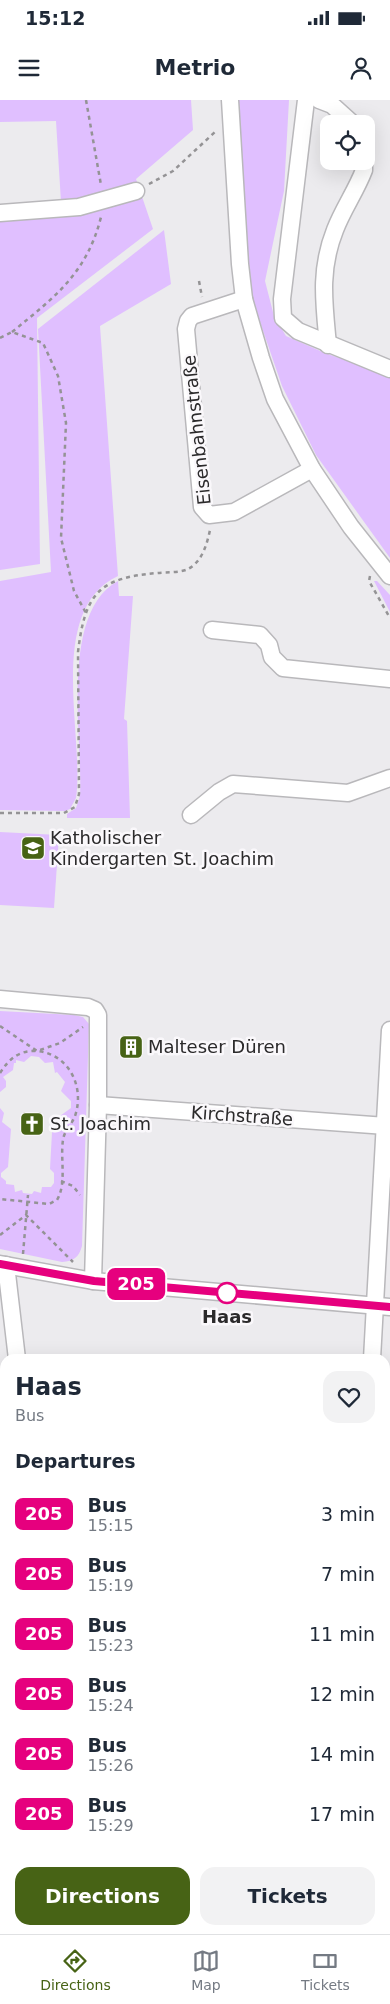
<!DOCTYPE html>
<html lang="en">
<head>
<meta charset="utf-8">
<style>
  :root { --surface:#fff; --page:#f2f2f3; --text:#1f2937; --muted:#747a83; --line:#e0e1e3; --accent:#476315 }
  body { margin:0; font-family:"DejaVu Sans",sans-serif; background:var(--page); color:var(--text); height:100vh; display:flex; flex-direction:column; font-size:19px; white-space:nowrap }
  * { box-sizing:border-box; margin:0 }
  p { font-size:16px; color:var(--muted) }
  .icon { flex:none; width:28px; height:28px; fill:none; stroke:currentColor; stroke-width:2; stroke-linecap:round; stroke-linejoin:round }
  .map { position:relative; flex:1; overflow:hidden }
  .sheet { position:absolute; left:0px; top:1254px; width:390px; height:581px; display:flex; flex-direction:column; background:var(--surface); border-radius:15px 15px 0 0; box-shadow:0 5px 20px #0002 }
  .sheet>* { flex:none }
  .badge { padding:0 10px; border-radius:8px; font-size:18px; line-height:32px }
  .tools { position:absolute; left:320px; top:15px; display:grid; gap:10px }
  .tools a { display:grid; place-items:center; width:55px; height:55px; border-radius:10px; background:var(--surface); box-shadow:0 5px 20px #0002; font-size:25px }
  .map>.badge { position:absolute; translate:-50% -50%; box-shadow:0 0 0 2px #fff }
  h2 { padding:0 15px; font-size:19px; line-height:45px }
  .round { display:grid; place-items:center; flex:none; width:52px; height:52px; border-radius:15px; background:var(--page) }
  .summary { display:flex; align-items:center; justify-content:space-between; height:85px; padding:0 15px }
  h1 { font-size:24px; font-weight:700; line-height:38px }
  .action { display:flex; gap:10px; margin-top:auto; padding:10px 15px }
  .action a { flex:1; height:58px; border-radius:15px; background:var(--accent); color:#fff; font-size:20px; font-weight:700; line-height:58px; text-align:center }
  .action a+a { background:var(--page); color:var(--text) }
  ul { padding:0; list-style:none }
  li { display:flex; align-items:center; gap:15px; height:60px; padding:0 15px }
  li div { flex:1 }
  li b { display:block; font-size:19px }
  li em { font-style:normal }
  li .badge { min-width:55px; font-weight:700; text-align:center }
  .status { display:flex; justify-content:space-between; align-items:center; height:35px; padding:0 25px; background:var(--surface); direction:ltr }
  .status svg { height:14px; fill:currentColor }
  header { display:flex; justify-content:space-between; align-items:center; height:65px; padding:0 15px; background:var(--surface); font-size:22px; font-weight:700 }
  .dock { display:flex; justify-content:space-around; align-items:center; height:70px; border-top:1px solid var(--line); background:var(--surface); font-size:14px; color:var(--muted) }
  .dock a { display:grid; justify-items:center; gap:2px }
  .dock .selected { color:var(--accent) }
  .map>svg:first-child { display:block }
  .green { fill:#e0bfff }
  .lines { fill:none; stroke-linecap:round; stroke-linejoin:round }
  .minor-casing { stroke:#b9b8bb; stroke-width:19 }
  .path { stroke:#949395; stroke-width:2.5; stroke-dasharray:4 4; stroke-linecap:butt }
  .minor { stroke:#fff; stroke-width:16 }
  .line-casing { stroke:#fff; stroke-width:11 }
  .line { stroke:#e6007e; stroke-width:8 }
  .stop-dot { fill:#fff; stroke:#e6007e; stroke-width:2.5 }
  .labels { text-anchor:middle; stroke-width:5; stroke-linejoin:round; paint-order:stroke }
  .street-label { font-size:18px; fill:#2b2a2b; stroke:#faf8fb }
  .poi-label { font-size:18px; fill:#2b2a2b; stroke:#faf8fb; text-anchor:start }
  .stop-label { font-size:18px; font-weight:bold; fill:#2b2a2b; stroke:#faf8fb }
</style>
</head>
<body>
<div class="status"><b>15:12</b><svg viewBox="0 0 49 12"><path d="M0 12V9h3v3zM5 12V6h3v6zM10 12V3h3v9zM15 12V0h3v12zM26 1h20v11H26zM47 4h2v5h-2z"/></svg></div>
<header><svg class="icon" aria-label="menu" viewBox="0 0 24 24"><path d="M4 6h16M4 12h16M4 18h16"/></svg>Metrio<svg class="icon" aria-label="person" viewBox="0 0 24 24"><circle cx="12" cy="8" r="4"/><path d="M4 21q1-7 8-7t8 7"/></svg></header>
<div class="map">
<svg width="390" height="1834" viewBox="0 0 390 1834">
  <rect width="100%" height="100%" fill="#ecebee"/>
  <g class="green">
    <path d="M0,0h191l2,30 -57,49 17,50 -116,89 3,246 -40,6v-365l61,-3 -5,-81 -56,1z"/>
    <path d="M237,0h52l-5,91 -19,90 9,35 12,20 39,17 65,23v182l-74,-103 -34,-69 -33,-96z"/>
    <path d="M164,130l7,54 -71,42 18,250c-73,34 -33,161 -42,222l-6,11 -5,2 -65,-1v-229l51,-9 -13,-243z"/>
    <path d="M118,481l1,15h14l-9,123 3,2 3,97h-63v-4l9,-6 4,-12c3,-57 -21,-183 38,-215z"/>
    <path d="M374,481h3l13,14v17z"/>
    <path d="M0,732l59,3 -5,73 -54,-3z"/>
    <path d="M0,911l74,4 9,2 6,7 -7,222c-3,11 -8,15 -20,16l-62,-13v-141l4,5 -2,9 9,7 -3,38 -7,6v4l5,4v3l8,1 1,7 7,-2 1,3 9,1 2,-3 7,2 1,-6h9l3,-4v-10l-4,-4 2,-37 10,-7 -2,-9 11,-8v-7l-10,-10 4,-9 -8,-10 -2,1 -2,-11 -8,1 -6,-6 -8,-1 -7,6 -8,-2v3h-2l-1,7 -10,7 3,4v6l-6,5z"/>
  </g>
  <g class="lines">
    <defs>
      <g id="minor">
        <path d="M230,0l10,164 4,35 17,59 14,41 37,70 39,58 39,49"/>
        <path d="M306,0l-24,199 1,19 15,13 92,38"/>
        <path d="M319,0l13,5 21,19"/>
        <path d="M0,113l79,-6 57,-16"/>
        <path d="M244,199l-52,17 -4,5 -2,8 16,178 7,8 25,-3 78,-43"/>
        <path d="M328,245c-4,-42 -9,-75 7,-115 8,-21 21,-39 29,-60v-9"/>
        <path d="M212,530l48,5 9,10 3,12 11,11 107,11"/>
        <path d="M191,715l28,-23 14,-8 115,9 42,-15"/>
        <path d="M0,899l88,8 7,3 3,5v90l-5,176"/>
        <path d="M98,1005l288,21"/>
        <path d="M0,1164l93,17 297,26"/>
        <path d="M6,1165l11,94"/>
        <path d="M372,1259l18,-329"/>
        <path d="M385,1390l5,-3"/>
        <path d="M0,1632l5,-2"/>
        <path d="M89,1830v4"/>
        <path d="M143,1830v4"/>
      </g>
    </defs>
    <use href="#minor" class="minor-casing"/>
    <g class="path">
      <path d="M86,0l15,85"/>
      <path d="M149,84l24,-13 43,-40"/>
      <path d="M199,181l3,16"/>
      <path d="M12,232c43,-35 75,-59 89,-115"/>
      <path d="M0,238l12,-6 31,11 15,33 8,47 -5,115 13,53 12,22"/>
      <path d="M370,476l-1,5 21,37"/>
      <path d="M0,713h64l11,-6 4,-13 -1,-142c7,-59 21,-74 79,-79 9,-1 23,0 31,-4 14,-7 19,-25 22,-39"/>
      <path d="M0,926l37,25 23,-8 23,-16"/>
      <path d="M0,973c9,-14 19,-23 37,-22 32,3 48,36 38,65 -3,8 -11,15 -12,24 -3,19 4,43 -6,60l-8,4 -49,-5"/>
      <path d="M61,1081l12,5 7,9"/>
      <path d="M0,1135l26,-20 47,47"/>
      <path d="M23,1154l5,-59"/>
    </g>
    <use href="#minor" class="minor"/>
  </g>
  <g class="lines">
    <defs>
      <path id="line" d="M0,1164l94,17 296,26"/>
    </defs>
    <use href="#line" class="line-casing"/>
    <use href="#line" class="line"/>
  </g>
  <defs>
    <symbol id="school-square" viewBox="-11 -11 22 22"><rect x="-9" y="-9" width="18" height="18" rx="4" fill="#476315" stroke="#faf8fb"/><path d="M0-5L7-2L0 1L-7-2ZM-4 1L0 2.5L4 1V4Q0 6-4 4Z" fill="#fff"/></symbol>
    <symbol id="building-square" viewBox="-11 -11 22 22"><rect x="-9" y="-9" width="18" height="18" rx="4" fill="#476315" stroke="#faf8fb"/><path d="M-4-6H4V6H1V3H-1V6H-4ZM-2.5-4.3h1.7v1.8h-1.7ZM.8-4.3h1.7v1.8H.8ZM-2.5-1h1.7V.8h-1.7ZM.8-1h1.7V.8H.8Z" fill="#fff"/></symbol>
    <symbol id="church-square" viewBox="-11 -11 22 22"><rect x="-9" y="-9" width="18" height="18" rx="4" fill="#476315" stroke="#faf8fb"/><path d="M-1.2-6h2.4v3.5h3.3v2.4h-3.3V6h-2.4V-.1h-3.3v-2.4h3.3Z" fill="#fff"/></symbol>
  </defs>
  <g fill-rule="evenodd">
    <use href="#school-square" x="19" y="734" width="28" height="28"/>
    <use href="#building-square" x="117" y="933" width="28" height="28"/>
    <use href="#church-square" x="18" y="1010" width="28" height="28"/>
  </g>
  <circle class="stop-dot" cx="227" cy="1193" r="10"/>
  <g class="labels">
    <g class="street-label">
      <text transform="translate(197 330) rotate(-96)" y="6">Eisenbahnstraße</text>
      <text transform="translate(242 1016) rotate(4)" y="6">Kirchstraße</text>
    </g>
    <g class="poi-label">
      <text x="50" y="744">Katholischer<tspan x="50" dy="21">Kindergarten St. Joachim</tspan></text>
      <text x="148" y="953">Malteser Düren</text>
      <text x="50" y="1030">St. Joachim</text>
    </g>
    <g class="stop-label">
      <text x="227" y="1223">Haas</text>
    </g>
  </g>
</svg>
<div class="tools">
<a><svg class="icon" aria-label="locate" viewBox="0 0 24 24"><circle cx="12" cy="12" r="6"/><path d="M12 2v4M12 18v4M2 12h4M18 12h4"/></svg></a>
</div>
<b class="badge" style="left:136px;top:1184px;background:#e6007e;color:#fff">205</b>
<section class="sheet">
<div class="summary"><div><h1>Haas</h1><p>Bus</p></div><a class="round"><svg class="icon" aria-label="heart" viewBox="0 0 24 24"><path d="M12 20l-8-8c-3-5 5-10 8-4 3-6 11-1 8 4z"/></svg></a></div>
<h2>Departures</h2>
<ul>
<li><span class="badge" style="background:#e6007e;color:#fff">205</span><div><b>Bus</b><p>15:15</p></div><em>3 min</em></li>
<li><span class="badge" style="background:#e6007e;color:#fff">205</span><div><b>Bus</b><p>15:19</p></div><em>7 min</em></li>
<li><span class="badge" style="background:#e6007e;color:#fff">205</span><div><b>Bus</b><p>15:23</p></div><em>11 min</em></li>
<li><span class="badge" style="background:#e6007e;color:#fff">205</span><div><b>Bus</b><p>15:24</p></div><em>12 min</em></li>
<li><span class="badge" style="background:#e6007e;color:#fff">205</span><div><b>Bus</b><p>15:26</p></div><em>14 min</em></li>
<li><span class="badge" style="background:#e6007e;color:#fff">205</span><div><b>Bus</b><p>15:29</p></div><em>17 min</em></li>
</ul>
<div class="action"><a>Directions</a><a>Tickets</a></div>
</section>
</div>
<nav class="dock">
<a class="selected"><svg class="icon" aria-label="directions" viewBox="0 0 24 24"><path d="M12 3l9 9-9 9-9-9zM9 14v-3h6M13 9l2 2-2 2"/></svg>Directions</a>
<a><svg class="icon" aria-label="map" viewBox="0 0 24 24"><path d="M3 6l6-2 6 2 6-2v14l-6 2-6-2-6 2zM9 4v14M15 6v14"/></svg>Map</a>
<a><svg class="icon" aria-label="tickets" viewBox="0 0 24 24"><path d="M3 7h18v10H3zM15 7v10"/></svg>Tickets</a>
</nav>
</body>
</html>
